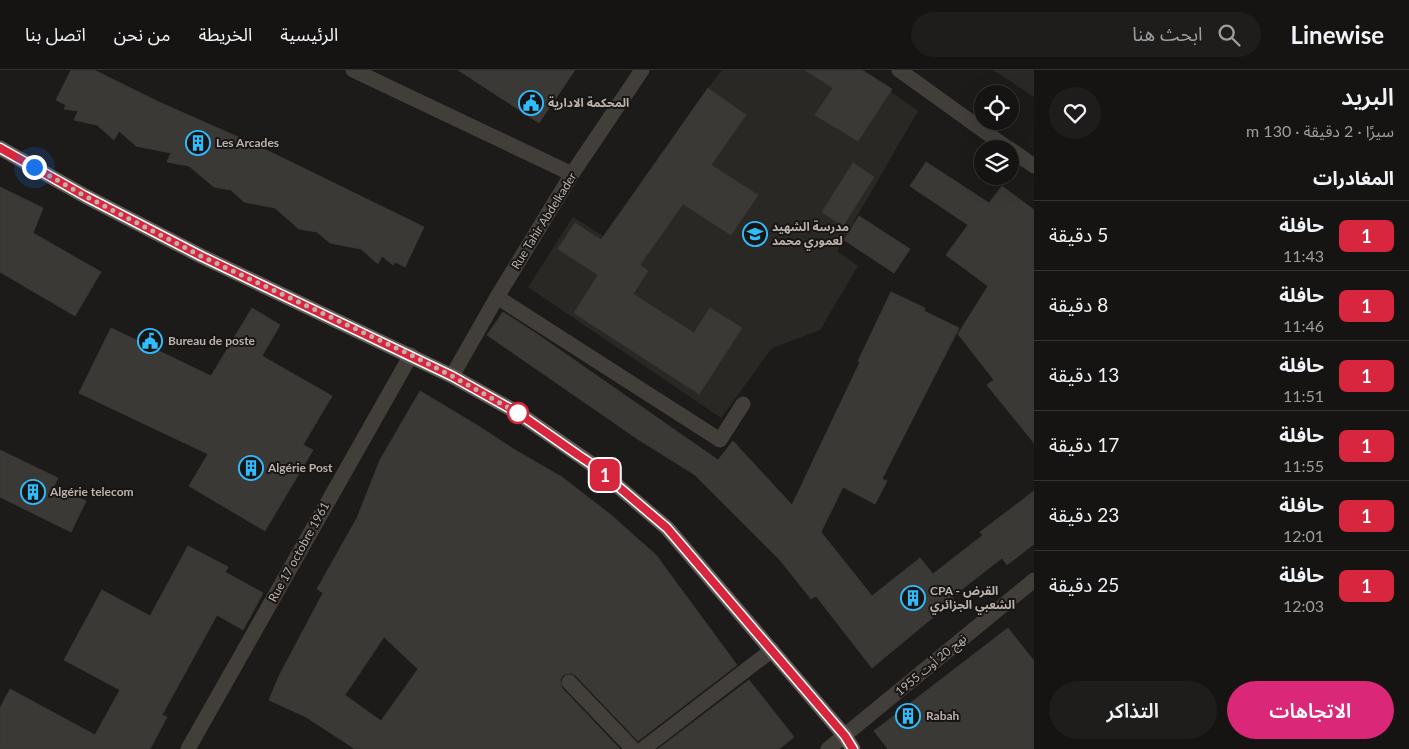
<!DOCTYPE html>
<html lang="ar">
<head>
<meta charset="utf-8">
<style>
  :root { --surface:#151413; --page:#1e1d1c; --text:#f1f3f6; --muted:#9d9ea0; --line:#343333; --accent:#db2777 }
  body { margin:0; font-family:Lato,"Noto Sans Arabic",sans-serif; background:var(--page); color:var(--text); direction:rtl; height:100vh; display:flex; flex-direction:column; font-size:19px; white-space:nowrap }
  * { box-sizing:border-box; margin:0 }
  p { font-size:16px; color:var(--muted) }
  .icon { flex:none; width:28px; height:28px; fill:none; stroke:currentColor; stroke-width:2; stroke-linecap:round; stroke-linejoin:round }
  .map { position:relative; flex:1; overflow:hidden; direction:ltr }
  .details { display:flex; flex-direction:column; background:var(--surface); width:375px }
  .details>* { flex:none }
  .badge { padding:0 10px; border-radius:8px; font-size:18px; line-height:32px }
  .fabs { position:absolute; left:974px; top:15px; display:grid; gap:10px }
  .fabs a { display:grid; place-items:center; width:45px; height:45px; border-radius:50%; background:var(--surface); box-shadow:0 5px 20px #0002,0 0 0 1px var(--line); font-size:25px }
  .you { position:absolute; width:25px; height:25px; margin:-12px; border:4px solid #fff; border-radius:50%; background:#1a73e8; box-shadow:0 0 0 8px #1a73e833 }
  .map>.badge { position:absolute; translate:-50% -50%; box-shadow:0 0 0 2px #fff }
  h2 { padding:0 15px; font-size:19px; line-height:45px }
  .round { display:grid; place-items:center; flex:none; width:52px; height:52px; border-radius:26px; background:var(--page) }
  .headline { display:flex; align-items:center; justify-content:space-between; height:85px; padding:0 15px }
  h1 { font-size:24px; font-weight:600; line-height:38px }
  .primary-button { display:flex; gap:10px; margin-top:auto; padding:10px 15px }
  .primary-button a { flex:1; height:58px; border-radius:30px; background:var(--accent); color:#fff; font-size:20px; font-weight:600; line-height:58px; text-align:center }
  .primary-button a+a { background:var(--page); color:var(--text) }
  ul { padding:0; list-style:none }
  li { display:flex; align-items:center; gap:15px; height:70px; padding:0 15px; border-top:1px solid var(--line) }
  li div { flex:1 }
  li b { display:block; font-size:19px }
  li em { font-style:normal }
  li .badge { min-width:55px; font-weight:700; text-align:center }
  header { display:flex; align-items:center; gap:30px; box-sizing:border-box; height:70px; padding:0 25px; background:var(--surface); border-bottom:1px solid var(--line) }
  header strong { font-size:24px }
  nav { display:flex; gap:28px; margin-inline-start:auto; font-size:18px }
  .search { width:350px; height:45px; background:var(--page); display:flex; align-items:center; gap:12px; box-sizing:border-box; padding:0 18px; border-radius:28px; color:var(--muted); font-size:19px }
  main { display:flex; flex:1; min-height:0 }
  .map>svg:first-child { display:block }
  .built { fill:#292825 }
  .building { fill:#3b3936; stroke:#383733; fill-rule:evenodd }
  .lines { fill:none; stroke-linecap:round; stroke-linejoin:round }
  .minor { stroke:#423e3a; stroke-width:15 }
  .major { stroke:#615b56; stroke-width:15 }
  .line-casing { stroke:#fff; stroke-width:11 }
  .line { stroke:#d7263d; stroke-width:8 }
  .walk { stroke:#bdb1ab; stroke-width:5; stroke-dasharray:0 9 }
  .stop-dot { fill:#fff; stroke:#d7263d; stroke-width:2.5 }
  .labels { text-anchor:middle; stroke-width:4; stroke-linejoin:round; paint-order:stroke }
  .poi-label { font-size:12px; font-weight:bold; fill:#bdb1ab; stroke:#171614; text-anchor:start }
  .street-label { font-size:12px; fill:#bdb1ab; stroke:#171614 }
</style>
</head>
<body>
<header>
<strong>Linewise</strong>
<div class="search"><svg class="icon" aria-label="search" viewBox="0 0 24 24"><circle cx="10" cy="10" r="6"/><path d="M15 15l6 6"/></svg>ابحث هنا</div>
<nav><a>الرئيسية</a><a>الخريطة</a><a>من نحن</a><a>اتصل بنا</a></nav>
</header>
<main>
<section class="details">
<div class="headline"><div><h1>البريد</h1><p>سيرًا · 2 دقيقة · 130 m</p></div><a class="round"><svg class="icon" aria-label="heart" viewBox="0 0 24 24"><path d="M12 20l-8-8c-3-5 5-10 8-4 3-6 11-1 8 4z"/></svg></a></div>
<h2>المغادرات</h2>
<ul>
<li><span class="badge" style="background:#d7263d;color:#fff">1</span><div><b>حافلة</b><p>11:43</p></div><em>5 دقيقة</em></li>
<li><span class="badge" style="background:#d7263d;color:#fff">1</span><div><b>حافلة</b><p>11:46</p></div><em>8 دقيقة</em></li>
<li><span class="badge" style="background:#d7263d;color:#fff">1</span><div><b>حافلة</b><p>11:51</p></div><em>13 دقيقة</em></li>
<li><span class="badge" style="background:#d7263d;color:#fff">1</span><div><b>حافلة</b><p>11:55</p></div><em>17 دقيقة</em></li>
<li><span class="badge" style="background:#d7263d;color:#fff">1</span><div><b>حافلة</b><p>12:01</p></div><em>23 دقيقة</em></li>
<li><span class="badge" style="background:#d7263d;color:#fff">1</span><div><b>حافلة</b><p>12:03</p></div><em>25 دقيقة</em></li>
</ul>
<div class="primary-button"><a>الاتجاهات</a><a>التذاكر</a></div>
</section>
<div class="map">
<svg width="1034" height="679" viewBox="0 0 1034 679">
  <rect width="100%" height="100%" fill="#1c1b19"/>
  <g class="built">
    <path d="M722,0h139l57,41 -81,140 21,15 -38,64 -48,18 -51,70 -193,-131 45,-70 70,44 103,-146 -38,-27z"/>
    <path d="M993,0h41v27z"/>
  </g>
  <g class="building">
    <path d="M71,0h23l67,33 93,41 170,83 -19,40 -10,-5 -2,3 -11,-9 -4,8 -17,-15 -31,-6 -13,-11 -18,-3 -24,-21 -31,-6 -13,-12 -17,-3 -25,-21 -22,-4 4,-9 -35,-7 -17,-15 -5,9 -17,-15 -23,-5 4,-9 -14,-2 2,-4 -10,-5z"/>
    <path d="M458,0h117l-36,53z"/>
    <path d="M805,0h57l30,19 -34,52 -43,-26 18,-27z"/>
    <path d="M708,18l38,27 -35,50 47,30 -27,40 -48,-31 -43,61 8,6 -15,23 61,39 16,-25 32,20 -43,66 -125,-81 24,-38 -40,-26 17,-26 26,17z"/>
    <path d="M926,92l63,41 13,-17 32,24v233l-47,-58 7,-5 -36,-46 30,-48 -42,-31 22,-30 -58,-39z"/>
    <path d="M853,93l21,14 -31,49 -21,-14z"/>
    <path d="M0,117l43,21 -10,25 68,39 -26,44 -75,-44z"/>
    <path d="M859,146l51,33 -16,24 -50,-33z"/>
    <path d="M891,222l34,16 -1,3 35,17 -77,151 5,2 -12,23 -32,-17 -22,45 51,64 48,-38 13,16 50,-39 -3,-3 54,-41v53l-27,21 -5,-7 -50,39 2,3 -82,68 -56,-72 -5,3 -31,-39 -85,-85 -59,-37 -149,-103 16,-23 34,22 181,126 15,-19 59,64 68,-143 -2,-1z"/>
    <path d="M252,238l28,17 -18,31 70,40 -29,49 10,5 -48,81 -76,-45 19,-32 -129,-61 32,-65 100,48z"/>
    <path d="M420,321l60,36 35,23 47,27 49,38 45,40 81,110 -99,76 -62,-65 -5,-3 -8,2 -3,5 2,8 58,61h-265l-49,-32 -37,-17 10,-24 44,-83 -6,-4 40,-71 23,-58zM384,567l34,32 -37,52 -36,-26z"/>
    <path d="M0,380l58,28 -4,8 32,15 -15,31 -71,-35z"/>
    <path d="M188,476l40,21 -3,5 38,21 -20,37 -26,-15 -55,100 5,2 -17,32h-150v-41l10,-19 85,46 25,-45 -56,-30 38,-70 48,26z"/>
    <path d="M1008,558l26,33v88h-146l-14,-18z"/>
    <path d="M749,610l45,57 -15,12h-121z"/>
  </g>
  <g class="lines">
    <g class="minor">
      <path d="M353,0l219,104"/>
      <path d="M899,0l110,79"/>
      <path d="M1010,79l24,17"/>
      <path d="M497,227l223,143 23,-36"/>
      <path d="M452,306l45,-79 75,-123 70,-104"/>
      <path d="M569,612l64,67"/>
      <path d="M188,679l223,-394"/>
      <path d="M643,679l129,-99"/>
      <path d="M828,679l206,-169"/>
    </g>
    <path class="major" d="M0,78l85,48 116,60 251,120 66,37 75,52 74,63 178,208 8,13"/>
  </g>
  <g class="lines">
    <defs>
      <path id="line" d="M0,78l85,48 116,60 251,120 66,37 60,42 15,10 74,63 178,208 8,13"/>
    </defs>
    <use href="#line" class="line-casing"/>
    <use href="#line" class="line"/>
    <path class="walk" d="M34,97l51,29 116,60 210,99 41,21 66,37"/>
  </g>
  <defs>
    <symbol id="civic-ring" viewBox="-11 -11 22 22"><circle r="9.5" fill="#171614" stroke="#2fbdff" stroke-width="1.5"/><path d="M-.6-6.5H3V-4.5H.6V-3L4-1V1h2V6H-6V1h2V-1L-.6-3ZM-1.2 2.5V6h2.4V2.5Z" fill="#2fbdff"/></symbol>
    <symbol id="building-ring" viewBox="-11 -11 22 22"><circle r="9.5" fill="#171614" stroke="#2fbdff" stroke-width="1.5"/><path d="M-4-6H4V6H1V3H-1V6H-4ZM-2.5-4.3h1.7v1.8h-1.7ZM.8-4.3h1.7v1.8H.8ZM-2.5-1h1.7V.8h-1.7ZM.8-1h1.7V.8H.8Z" fill="#2fbdff"/></symbol>
    <symbol id="school-ring" viewBox="-11 -11 22 22"><circle r="9.5" fill="#171614" stroke="#2fbdff" stroke-width="1.5"/><path d="M0-5L7-2L0 1L-7-2ZM-4 1L0 2.5L4 1V4Q0 6-4 4Z" fill="#2fbdff"/></symbol>
  </defs>
  <g fill-rule="evenodd">
    <use href="#civic-ring" x="517" y="19" width="28" height="28"/>
    <use href="#building-ring" x="184" y="59" width="28" height="28"/>
    <use href="#school-ring" x="741" y="150" width="28" height="28"/>
    <use href="#civic-ring" x="136" y="257" width="28" height="28"/>
    <use href="#building-ring" x="237" y="384" width="28" height="28"/>
    <use href="#building-ring" x="19" y="408" width="28" height="28"/>
    <use href="#building-ring" x="899" y="514" width="28" height="28"/>
    <use href="#building-ring" x="894" y="632" width="28" height="28"/>
  </g>
  <circle class="stop-dot" cx="518" cy="343" r="10"/>
  <g class="labels">
    <g class="poi-label">
      <text x="548" y="37">المحكمة الادارية</text>
      <text x="216" y="77">Les Arcades</text>
      <text x="772" y="161">مدرسة الشهيد<tspan x="772" dy="14">لعموري محمد</tspan></text>
      <text x="168" y="275">Bureau de poste</text>
      <text x="268" y="402">Algérie Post</text>
      <text x="50" y="426">Algérie telecom</text>
      <text x="930" y="525">CPA - القرض<tspan x="930" dy="14">الشعبي الجزائري</tspan></text>
      <text x="926" y="650">Rabah</text>
    </g>
    <g class="street-label">
      <text transform="translate(544 151) rotate(-58)" y="4">Rue Tahir Abdelkader</text>
      <text transform="translate(299 482) rotate(-61)" y="4">Rue 17 octobre 1961</text>
      <text transform="translate(931 595) rotate(-40)" y="4">نهج 20 أوت 1955</text>
    </g>
  </g>
</svg>
<div class="fabs">
<a><svg class="icon" aria-label="locate" viewBox="0 0 24 24"><circle cx="12" cy="12" r="6"/><path d="M12 2v4M12 18v4M2 12h4M18 12h4"/></svg></a>
<a><svg class="icon" aria-label="layers" viewBox="0 0 24 24"><path d="M12 4l9 5-9 5-9-5zM3 14l9 5 9-5"/></svg></a>
</div>
<div class="you" style="left:34px;top:97px"></div>
<b class="badge" style="left:605px;top:405px;background:#d7263d;color:#fff">1</b>
</div>
</main>
</body>
</html>
